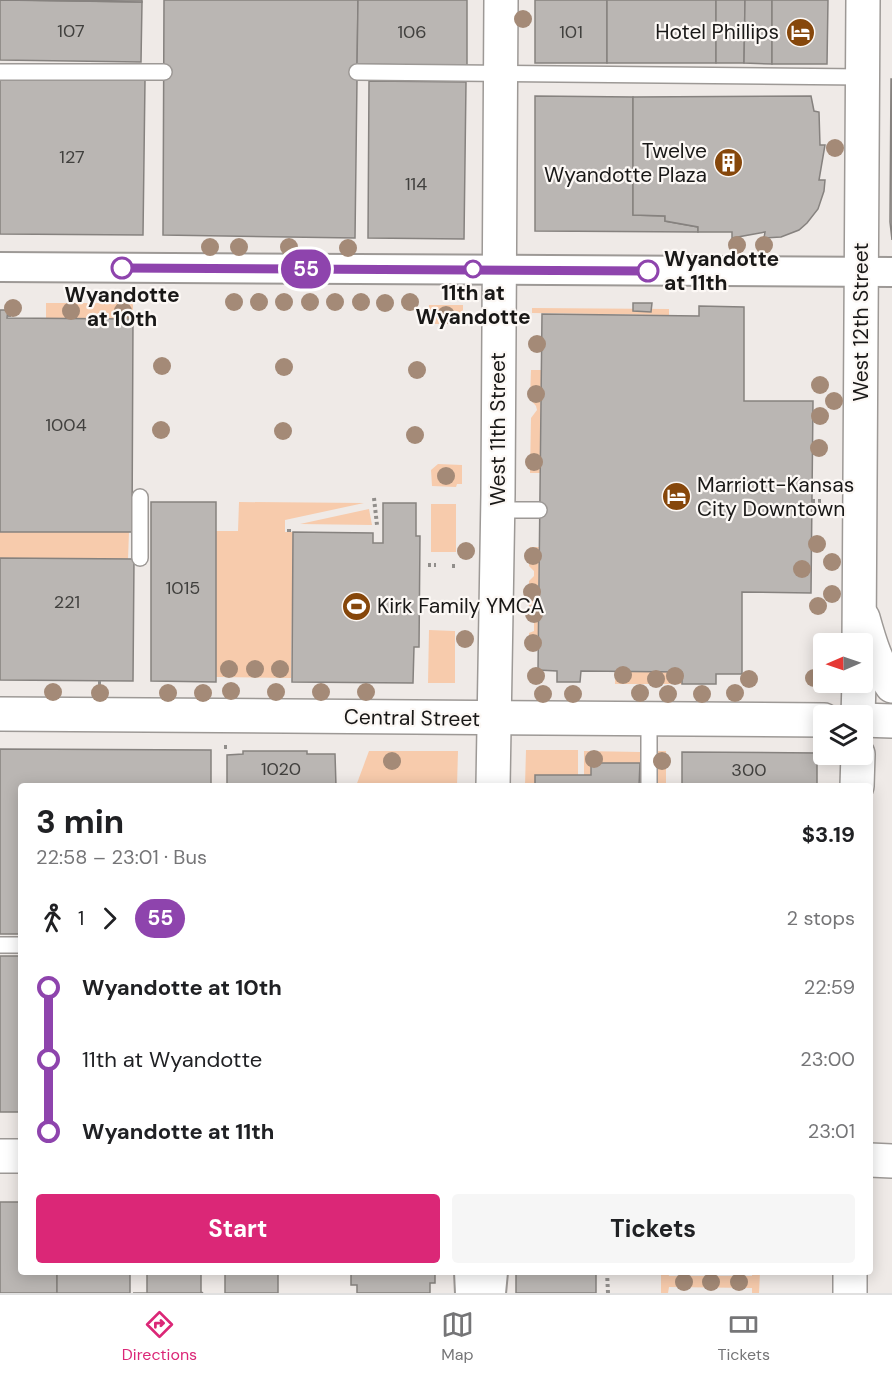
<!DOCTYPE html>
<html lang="en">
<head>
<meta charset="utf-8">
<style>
  :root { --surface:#fff; --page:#f6f6f6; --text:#202124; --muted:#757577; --line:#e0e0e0; --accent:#db2777 }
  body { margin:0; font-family:"DM Sans",sans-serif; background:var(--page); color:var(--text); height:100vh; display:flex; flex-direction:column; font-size:22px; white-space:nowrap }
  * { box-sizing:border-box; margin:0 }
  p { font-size:20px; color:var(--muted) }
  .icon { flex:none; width:33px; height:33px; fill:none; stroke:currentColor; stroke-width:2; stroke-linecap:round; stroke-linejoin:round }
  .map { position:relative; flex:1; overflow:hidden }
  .side { position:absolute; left:18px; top:783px; width:855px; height:492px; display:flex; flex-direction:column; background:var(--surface); border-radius:6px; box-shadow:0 3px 15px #0003 }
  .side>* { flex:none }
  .badge { padding:0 12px; border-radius:20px; font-size:21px; line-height:39px }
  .needle { width:39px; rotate:268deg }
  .fabs { position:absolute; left:813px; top:633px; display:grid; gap:12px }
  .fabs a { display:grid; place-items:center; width:60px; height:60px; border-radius:6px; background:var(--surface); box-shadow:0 3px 15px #0003; font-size:30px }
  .map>.badge { position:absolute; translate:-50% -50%; box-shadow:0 0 0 3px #fff }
  .legs { display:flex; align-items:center; gap:9px; height:66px; padding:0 18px; font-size:20px }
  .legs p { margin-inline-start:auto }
  .overview { display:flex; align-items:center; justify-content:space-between; height:102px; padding:0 18px }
  h1 { font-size:33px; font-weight:700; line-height:45px }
  .cta { display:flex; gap:12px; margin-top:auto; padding:12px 18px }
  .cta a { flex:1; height:69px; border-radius:6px; background:var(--accent); color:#fff; font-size:24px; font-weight:700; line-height:69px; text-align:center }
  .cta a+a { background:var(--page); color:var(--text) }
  ul { padding:0 18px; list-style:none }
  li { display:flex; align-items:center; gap:21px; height:72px; font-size:22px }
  li i { display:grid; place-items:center; width:9px; height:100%; margin:0 8px; background:currentColor }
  li i::after { content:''; width:15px; height:15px; margin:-8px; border:4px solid; border-radius:50%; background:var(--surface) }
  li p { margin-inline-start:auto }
  li:first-child i { background:linear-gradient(#0000 50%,currentColor 0) }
  li:last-child i { background:linear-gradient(currentColor 50%,#0000 0) }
  .menu { display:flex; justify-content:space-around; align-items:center; height:84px; border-top:2px solid var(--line); background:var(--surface); font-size:16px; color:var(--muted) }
  .menu a { display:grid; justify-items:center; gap:3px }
  .menu .current { color:var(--accent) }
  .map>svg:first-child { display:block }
  .green { fill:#f7cbac }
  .building { fill:#bab6b3; stroke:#86827f; stroke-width:1.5 }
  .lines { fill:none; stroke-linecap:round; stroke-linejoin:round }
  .lane-casing { stroke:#9d9996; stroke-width:18 }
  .street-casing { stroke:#9d9996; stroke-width:32 }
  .secondary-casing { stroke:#9d9996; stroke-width:36 }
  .path { stroke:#918e8b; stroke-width:4; stroke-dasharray:3 3; stroke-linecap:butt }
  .lane { stroke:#fff; stroke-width:15 }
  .street { stroke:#fff; stroke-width:28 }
  .secondary { stroke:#fff; stroke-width:33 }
  .tree { fill:#a48a77 }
  .line-1-casing { stroke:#fff; stroke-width:14 }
  .line-1 { stroke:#8e44ad; stroke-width:9 }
  .stop-1-dot { fill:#fff; stroke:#8e44ad; stroke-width:3 }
  .labels { text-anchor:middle; stroke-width:4.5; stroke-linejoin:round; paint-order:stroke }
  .number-label { font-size:18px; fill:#41403e }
  .poi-label { font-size:21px; fill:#191817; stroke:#fcf8f5; text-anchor:end }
  .stop-label { font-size:21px; font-weight:bold; fill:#191817; stroke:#fcf8f5 }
  .street-label { font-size:21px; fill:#191817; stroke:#fcf8f5 }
</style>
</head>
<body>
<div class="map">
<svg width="892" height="1293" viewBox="0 0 892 1293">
  <rect width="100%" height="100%" fill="#efeae7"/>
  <g class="green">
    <path d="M46,303h87v16l-87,-1z"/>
    <path d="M429,305h34v19h-30l-4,-3z"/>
    <path d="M532,308l137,1v6l-137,-2z"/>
    <path d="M531,370h10l-1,103h-10l1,-55 6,-8 -1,-4 -6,-7z"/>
    <path d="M438,464l24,1v19h-5l-1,3 -24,-1 -1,-16z"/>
    <path d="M239,502l125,1 -79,17v12h8l-2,146 -75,-1v-146h22z"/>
    <rect x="431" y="504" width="25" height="48"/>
    <path d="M369,509l3,16 -72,-1z"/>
    <path d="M0,532h129l-1,27 -128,-1z"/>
    <path d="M530,547h9l-1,103h-8l-1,-17 5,-2v-9l-5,-3v-38l5,-5v-5l-5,-5z"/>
    <path d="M429,630l26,1v52h-27z"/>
    <rect x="615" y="672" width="67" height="12"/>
    <path d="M526,750h52v25h-43v11h-10z"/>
    <path d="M369,751h89l-1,35h-101z"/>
    <path d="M584,751l56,1v11l-49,12h-7z"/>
    <rect x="658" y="751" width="8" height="35"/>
    <path d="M661,1272h7l1,4h83v-4h8l-1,21h-7v-5l-83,-1 -1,6h-7z"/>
  </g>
  <g class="building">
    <path d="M0,0l142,2 -1,60 -141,-2z"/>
    <path d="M15,0h127v2z"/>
    <path d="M164,0h194l-3,238 -192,-3z"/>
    <path d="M358,0h109v66l-110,-2z"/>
    <rect x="535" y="0" width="72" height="63"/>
    <rect x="607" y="0" width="109" height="63"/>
    <path d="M716,0h29l-1,63h-28z"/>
    <path d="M745,0h27v64l-28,-1z"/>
    <path d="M772,0h56l-1,64h-55z"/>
    <path d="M0,78l145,2 -2,155 -143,-1z"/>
    <path d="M891,79h1v161l-2,-18z"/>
    <path d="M369,81l97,1 -2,157 -96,-1z"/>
    <path d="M535,96l98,1v118l32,1v5l33,6v5l-163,-1z"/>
    <path d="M811,96l3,15 5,1 1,33h5l-6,35h6l-1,11 -6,18 -11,14 -8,7 -18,7 -17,1 1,-6 -33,6v-6h-34v-5l-33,-6v-5l-32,-1v-118z"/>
    <path d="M633,303h19l-1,9 -18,-1z"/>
    <path d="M699,306l45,1v94h69l-2,192 -69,-1v82h-26v10h-34v-12l-101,-1 -1,11h-23v-11l-19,-1 4,-356 157,2z"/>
    <path d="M0,310h8l-1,8 126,1 -1,213h-132z"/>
    <path d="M151,502h65v180l-65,-1z"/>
    <path d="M383,503h33v33h4l-1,111h-5l-1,36 -121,-1 1,-150 80,1v10h10z"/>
    <path d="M0,558l134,1 -1,122 -133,-1z"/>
    <path d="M0,749l211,1v36h-190v148h-21z"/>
    <path d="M243,751h64v3h28l1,32h-109v-31l16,-1z"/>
    <path d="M682,752l135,1v33h-135z"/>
    <path d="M591,763h49l-1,23h-104v-11h56z"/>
    <path d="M0,956h20l1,156h-21z"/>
    <path d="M0,1202h21v70h36v21h-57z"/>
    <rect x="57" y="1272" width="73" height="21"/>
    <path d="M147,1272h54v20l2,1h-70h14z"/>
    <rect x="225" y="1272" width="53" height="21"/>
    <path d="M351,1272h84v11h-5v10h-73v-8h-6z"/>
    <rect x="516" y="1272" width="80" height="21"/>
  </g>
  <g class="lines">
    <defs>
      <g id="lane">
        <path d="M0,72h164"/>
        <path d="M357,72l505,5"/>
        <path d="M498,510h41"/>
        <path d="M140,558v-61"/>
        <path d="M649,786v-67"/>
        <path d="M0,945h21"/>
      </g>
      <g id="street">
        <path d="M0,267l892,5"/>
        <path d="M469,1272l1,21"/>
        <path d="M491,1293l2,-21"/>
      </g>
      <g id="secondary">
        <path d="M863,618c7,25 13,46 29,68"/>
        <path d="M859,644l4,-644"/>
        <path d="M0,714l824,6"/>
        <path d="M858,716l1,-34"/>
        <path d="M862,720l30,1"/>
        <path d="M493,786l5,-292 3,-494"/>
        <path d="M857,786l1,-32"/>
        <path d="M0,1156h21"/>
        <path d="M870,1160l22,1"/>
        <path d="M850,1293v-21"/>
      </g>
    </defs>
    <use href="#lane" class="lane-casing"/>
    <use href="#street" class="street-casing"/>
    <use href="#secondary" class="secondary-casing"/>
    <g class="path">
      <path d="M8,315h3"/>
      <path d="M812,486h9"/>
      <path d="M374,498l3,27"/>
      <path d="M812,501h9"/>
      <path d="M289,532v-5"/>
      <path d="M428,565h8"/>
      <path d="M452,566h4"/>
      <path d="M98,683h5"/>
      <path d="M224,747h6"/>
      <path d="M607,1272l1,21"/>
    </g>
    <use href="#lane" class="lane"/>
    <use href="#street" class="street"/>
    <use href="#secondary" class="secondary"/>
  </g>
  <g class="tree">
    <circle cx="523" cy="19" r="9"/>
    <circle cx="835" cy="148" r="9"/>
    <circle cx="737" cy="245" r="9"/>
    <circle cx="764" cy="245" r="9"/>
    <circle cx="210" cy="247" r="9"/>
    <circle cx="239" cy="247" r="9"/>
    <circle cx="289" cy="247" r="9"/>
    <circle cx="348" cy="248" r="9"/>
    <circle cx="234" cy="302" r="9"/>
    <circle cx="259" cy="302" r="9"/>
    <circle cx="284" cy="302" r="9"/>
    <circle cx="310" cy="302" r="9"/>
    <circle cx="335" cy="302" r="9"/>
    <circle cx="361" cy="302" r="9"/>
    <circle cx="410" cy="302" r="9"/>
    <circle cx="385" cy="303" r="9"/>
    <circle cx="13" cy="308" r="9"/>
    <circle cx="71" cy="311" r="9"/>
    <circle cx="123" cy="311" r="9"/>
    <circle cx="446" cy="315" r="9"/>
    <circle cx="537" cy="344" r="9"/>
    <circle cx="162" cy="366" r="9"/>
    <circle cx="284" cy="367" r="9"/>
    <circle cx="417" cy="370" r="9"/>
    <circle cx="820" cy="385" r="9"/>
    <circle cx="536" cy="394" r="9"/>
    <circle cx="834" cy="401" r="9"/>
    <circle cx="820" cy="416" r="9"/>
    <circle cx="161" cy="430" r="9"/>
    <circle cx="283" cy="431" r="9"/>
    <circle cx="415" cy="435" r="9"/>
    <circle cx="819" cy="448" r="9"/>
    <circle cx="534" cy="462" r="9"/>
    <circle cx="446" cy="476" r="9"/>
    <circle cx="817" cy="544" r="9"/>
    <circle cx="466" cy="551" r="9"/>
    <circle cx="533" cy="556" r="9"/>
    <circle cx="832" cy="562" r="9"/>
    <circle cx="802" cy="569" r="9"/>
    <circle cx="532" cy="592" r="9"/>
    <circle cx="832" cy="594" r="9"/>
    <circle cx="818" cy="606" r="9"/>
    <circle cx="534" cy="614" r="9"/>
    <circle cx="465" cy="639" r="9"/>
    <circle cx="533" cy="643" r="9"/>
    <circle cx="229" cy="669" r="9"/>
    <circle cx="255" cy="669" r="9"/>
    <circle cx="280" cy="669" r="9"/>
    <circle cx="623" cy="675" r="9"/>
    <circle cx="536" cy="676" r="9"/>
    <circle cx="675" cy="676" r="9"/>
    <circle cx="814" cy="678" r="9"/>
    <circle cx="656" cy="679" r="9"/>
    <circle cx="749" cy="679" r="9"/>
    <circle cx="231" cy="691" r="9"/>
    <circle cx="53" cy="692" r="9"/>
    <circle cx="276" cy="692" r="9"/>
    <circle cx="321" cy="692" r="9"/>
    <circle cx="366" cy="692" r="9"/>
    <circle cx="100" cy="693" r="9"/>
    <circle cx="168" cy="693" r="9"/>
    <circle cx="203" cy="693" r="9"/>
    <circle cx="640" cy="693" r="9"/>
    <circle cx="735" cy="693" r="9"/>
    <circle cx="543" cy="694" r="9"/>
    <circle cx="573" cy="694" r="9"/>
    <circle cx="668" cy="694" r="9"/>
    <circle cx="702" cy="694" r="9"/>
    <circle cx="594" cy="759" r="9"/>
    <circle cx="392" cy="761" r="9"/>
    <circle cx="662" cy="761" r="9"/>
    <circle cx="684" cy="1282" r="9"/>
    <circle cx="711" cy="1282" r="9"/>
    <circle cx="739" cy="1282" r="9"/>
  </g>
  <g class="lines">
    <defs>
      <path id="line-1" d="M122,268l526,3"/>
    </defs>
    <use href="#line-1" class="line-1-casing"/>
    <use href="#line-1" class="line-1"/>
  </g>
  <defs>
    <symbol id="hotel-disc" viewBox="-11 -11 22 22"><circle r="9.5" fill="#86470b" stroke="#fcf8f5"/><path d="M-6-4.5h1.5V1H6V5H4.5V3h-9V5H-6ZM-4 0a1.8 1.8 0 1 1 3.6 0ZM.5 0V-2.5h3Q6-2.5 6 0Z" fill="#fff"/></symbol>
    <symbol id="building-disc" viewBox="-11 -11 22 22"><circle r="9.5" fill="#86470b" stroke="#fcf8f5"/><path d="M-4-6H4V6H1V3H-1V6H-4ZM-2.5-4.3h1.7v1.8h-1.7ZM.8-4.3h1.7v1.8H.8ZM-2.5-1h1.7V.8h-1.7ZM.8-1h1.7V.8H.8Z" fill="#fff"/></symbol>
    <symbol id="stadium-disc" viewBox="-11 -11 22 22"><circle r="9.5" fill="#86470b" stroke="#fcf8f5"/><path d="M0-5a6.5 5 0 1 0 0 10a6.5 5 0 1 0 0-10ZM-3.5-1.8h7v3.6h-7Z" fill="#fff"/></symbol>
  </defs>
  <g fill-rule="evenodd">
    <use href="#hotel-disc" x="784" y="16" width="33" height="33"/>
    <use href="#building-disc" x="712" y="146" width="33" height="33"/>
    <use href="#hotel-disc" x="660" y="480" width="33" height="33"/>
    <use href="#stadium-disc" x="340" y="590" width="33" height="33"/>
  </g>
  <g class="stop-1-dot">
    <circle cx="122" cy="268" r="10"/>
    <circle cx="473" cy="269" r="8"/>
    <circle cx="648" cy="271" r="10"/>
  </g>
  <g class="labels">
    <g class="number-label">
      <text x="71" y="37">107</text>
      <text x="412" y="38">106</text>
      <text x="571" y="38">101</text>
      <text x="72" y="163">127</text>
      <text x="416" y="190">114</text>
      <text x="66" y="431">1004</text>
      <text x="183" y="594">1015</text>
      <text x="67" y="608">221</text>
      <text x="281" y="775">1020</text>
      <text x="749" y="776">300</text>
    </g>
    <g class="poi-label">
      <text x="779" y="39">Hotel Phillips</text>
      <text x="707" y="158">Twelve<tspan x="707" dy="24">Wyandotte Plaza</tspan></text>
      <text x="697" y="492" text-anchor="start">Marriott-Kansas<tspan x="697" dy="24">City Downtown</tspan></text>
      <text x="377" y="613" text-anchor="start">Kirk Family YMCA</text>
    </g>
    <g class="stop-label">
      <text x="664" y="266" text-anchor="start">Wyandotte<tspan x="664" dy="24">at 11th</tspan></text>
      <text x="473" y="300">11th at<tspan x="473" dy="24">Wyandotte</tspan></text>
      <text x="122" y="302">Wyandotte<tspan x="122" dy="24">at 10th</tspan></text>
    </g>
    <g class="street-label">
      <text transform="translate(861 322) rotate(-90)" y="7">West 12th Street</text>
      <text transform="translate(498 429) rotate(-90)" y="7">West 11th Street</text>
      <text transform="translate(412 718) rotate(1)" y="7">Central Street</text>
    </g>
  </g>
</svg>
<div class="fabs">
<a><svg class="needle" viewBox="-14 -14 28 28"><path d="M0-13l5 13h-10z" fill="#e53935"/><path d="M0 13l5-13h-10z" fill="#757577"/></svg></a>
<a><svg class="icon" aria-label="layers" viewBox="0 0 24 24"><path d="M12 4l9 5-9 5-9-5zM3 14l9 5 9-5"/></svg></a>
</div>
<b class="badge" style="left:306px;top:269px;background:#8e44ad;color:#fff">55</b>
<section class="side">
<div class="overview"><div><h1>3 min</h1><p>22:58 – 23:01 · Bus</p></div><b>$3.19</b></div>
<div class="legs"><svg class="icon" aria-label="walk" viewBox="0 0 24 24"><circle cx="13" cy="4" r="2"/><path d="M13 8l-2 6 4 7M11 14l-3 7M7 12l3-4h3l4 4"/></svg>1<svg class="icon" aria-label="forward" viewBox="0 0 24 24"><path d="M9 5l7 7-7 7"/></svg><b class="badge" style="background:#8e44ad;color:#fff">55</b><p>2 stops</p></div>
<ul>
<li><i style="color:#8e44ad"></i><b>Wyandotte at 10th</b><p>22:59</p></li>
<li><i style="color:#8e44ad"></i><span>11th at Wyandotte</span><p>23:00</p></li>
<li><i style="color:#8e44ad"></i><b>Wyandotte at 11th</b><p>23:01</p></li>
</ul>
<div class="cta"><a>Start</a><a>Tickets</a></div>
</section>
</div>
<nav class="menu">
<a class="current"><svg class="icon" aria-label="directions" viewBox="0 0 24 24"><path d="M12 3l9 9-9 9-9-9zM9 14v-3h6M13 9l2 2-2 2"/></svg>Directions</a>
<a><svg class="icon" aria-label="map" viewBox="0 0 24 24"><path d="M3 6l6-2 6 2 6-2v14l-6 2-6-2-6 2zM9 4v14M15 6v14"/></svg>Map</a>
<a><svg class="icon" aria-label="tickets" viewBox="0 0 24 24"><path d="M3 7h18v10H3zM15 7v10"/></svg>Tickets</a>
</nav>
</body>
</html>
